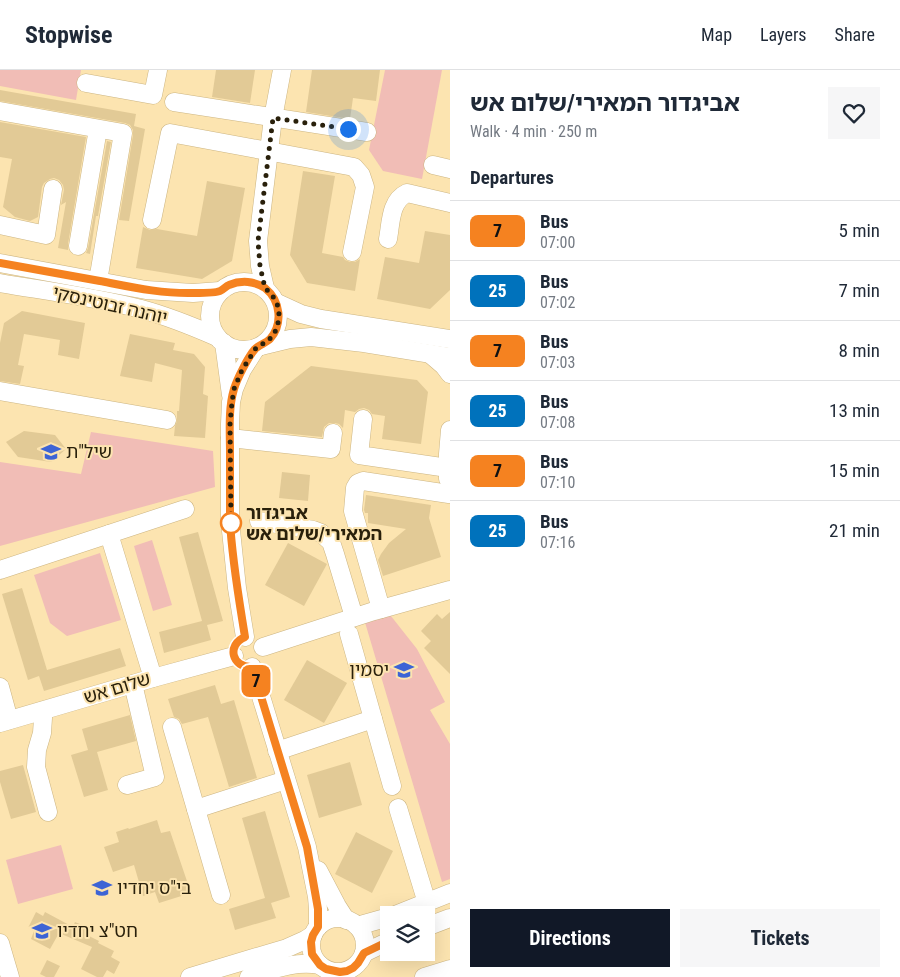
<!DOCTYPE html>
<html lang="en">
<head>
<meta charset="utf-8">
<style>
  :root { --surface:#fff; --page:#f6f6f7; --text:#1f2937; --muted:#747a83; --line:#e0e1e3; --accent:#111827 }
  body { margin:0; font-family:"Roboto Condensed","Noto Sans Hebrew",sans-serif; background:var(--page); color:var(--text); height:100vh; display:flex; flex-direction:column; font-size:19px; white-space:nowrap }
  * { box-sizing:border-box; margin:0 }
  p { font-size:16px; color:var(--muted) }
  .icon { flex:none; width:28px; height:28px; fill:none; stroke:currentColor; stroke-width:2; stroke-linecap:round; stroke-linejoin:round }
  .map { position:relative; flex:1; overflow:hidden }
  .drawer { display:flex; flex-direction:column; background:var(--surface); width:450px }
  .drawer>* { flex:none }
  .badge { padding:0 10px; border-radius:8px; font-size:18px; line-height:32px }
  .fabs { position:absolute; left:380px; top:836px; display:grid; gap:10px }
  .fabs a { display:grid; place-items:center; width:55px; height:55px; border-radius:0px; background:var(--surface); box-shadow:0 5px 20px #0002; font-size:25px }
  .you { position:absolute; width:25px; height:25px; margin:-12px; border:4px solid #fff; border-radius:50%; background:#1a73e8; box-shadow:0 0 0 8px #1a73e833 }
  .map>.badge { position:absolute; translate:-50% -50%; box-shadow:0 0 0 2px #fff }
  h2 { padding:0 20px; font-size:19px; line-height:45px }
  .round { display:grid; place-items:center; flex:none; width:52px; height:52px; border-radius:0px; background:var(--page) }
  .head { display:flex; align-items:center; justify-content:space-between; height:85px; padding:0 20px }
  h1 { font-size:24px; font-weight:700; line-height:38px }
  .action { display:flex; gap:10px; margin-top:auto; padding:10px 20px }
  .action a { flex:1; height:58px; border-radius:0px; background:var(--accent); color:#fff; font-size:20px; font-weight:700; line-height:58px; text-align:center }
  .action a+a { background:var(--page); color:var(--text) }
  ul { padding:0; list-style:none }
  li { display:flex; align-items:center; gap:15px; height:60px; padding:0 20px; border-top:1px solid var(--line) }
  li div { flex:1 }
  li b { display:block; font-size:19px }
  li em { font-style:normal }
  li .badge { min-width:55px; font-weight:700; text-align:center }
  header { display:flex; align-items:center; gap:30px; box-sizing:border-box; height:70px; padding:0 25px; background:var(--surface); border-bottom:1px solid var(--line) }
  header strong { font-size:24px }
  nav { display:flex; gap:28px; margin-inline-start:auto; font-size:18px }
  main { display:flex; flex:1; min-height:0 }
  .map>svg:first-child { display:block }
  .green { fill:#f1bdb6 }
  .building { fill:#e2ca96 }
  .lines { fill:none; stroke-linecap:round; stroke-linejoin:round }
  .minor-casing { stroke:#ccb582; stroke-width:19 }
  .minor { stroke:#fff; stroke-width:18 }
  .line-casing { stroke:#fff; stroke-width:11 }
  .line { stroke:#f58220; stroke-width:8 }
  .walk { stroke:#29200b; stroke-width:5; stroke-dasharray:0 9 }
  .stop-dot { fill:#fff; stroke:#f58220; stroke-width:2.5 }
  .labels { text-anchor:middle; stroke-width:4; stroke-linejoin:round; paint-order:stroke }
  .street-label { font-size:18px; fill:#29200b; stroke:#fce4b0 }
  .poi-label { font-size:18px; fill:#29200b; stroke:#fce4b0; text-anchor:start }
  .stop-label { font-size:18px; font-weight:bold; fill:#29200b; stroke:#fce4b0; text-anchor:start }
</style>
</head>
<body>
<header>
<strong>Stopwise</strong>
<nav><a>Map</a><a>Layers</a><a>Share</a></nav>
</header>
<main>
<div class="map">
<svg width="450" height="907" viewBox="0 0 450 907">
  <rect width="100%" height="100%" fill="#fce4b0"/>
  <g class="green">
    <path d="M0,0h81l-5,30 -76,-14z"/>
    <path d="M385,0h57l-20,109 -39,-8 -14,-21z"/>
    <path d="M91,362l122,19 2,36 -215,59v-84l81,12z"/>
    <path d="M152,470l20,65 -19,6 -19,-65z"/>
    <path d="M100,483l21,67 -54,16 -17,-13 -16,-48z"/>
    <path d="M387,541l30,38 28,53 -15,8 20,34v135l-8,3 -78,-263z"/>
    <path d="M61,775l12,44 -55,15 -12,-44z"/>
  </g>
  <g class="building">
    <path d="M216,0h39l-5,33 -38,-6z"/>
    <path d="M312,0h68l-4,31 -23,-3 -3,21 -44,-7z"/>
    <path d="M0,20l136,24 -2,12 11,3 -16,92 -10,-1 14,-85v-5l-3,-5 -5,-2 -125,-22z"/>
    <path d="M0,52l86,15 -18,107v6l-10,-2 8,-46 -5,3 3,-15 -1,-5 -4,-5 -5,-2 -4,1 -6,4 -2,4 -4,30 -8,4 -15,-4 -12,-10 9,-48 -12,-2z"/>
    <path d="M107,71l4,1 -13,74h-2l-6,38 -4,-1 2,-5z"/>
    <path d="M303,101l32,5 -13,77 21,4 2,3 5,2h5l5,-3 -5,32 -48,-8 -17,-28z"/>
    <path d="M207,111l38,7 -13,73 -30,18 -66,-11 7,-41 7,3 7,-1 40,7z"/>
    <path d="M425,161l25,4v55l-20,19 -53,-10 8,-42 34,6z"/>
    <path d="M22,241l63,12 -6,36 -21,-4 2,-15 -36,-6 -6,31 6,1 -4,18 -20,-3v-38l4,-20z"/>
    <path d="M130,264l45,9 -2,7 21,4 11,13 -2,27 5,2 -3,42 -31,-2 1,-10 2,-5v-10h2l3,-41 -27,-7 -3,19 -32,-6z"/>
    <path d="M311,296l106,14 11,12 -7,52 -39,-5 3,-23 -13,-2 -3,-4 -5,-2 -5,1 -4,3 -10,-2 -2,18 -4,-4 -4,-1h-6l-5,4 -2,10 -60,-6 3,-29z"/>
    <path d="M24,361l31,4 11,14 -15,13 -33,-5 -12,-15z"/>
    <path d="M282,402l28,3 -2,26 -29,-3z"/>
    <path d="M366,425l65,10 -2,13 12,39 -58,19 -5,-16 3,-6 8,-11 17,-14 -38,-6v-10h-3l-1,-3z"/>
    <path d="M198,462l25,89 -16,4 4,15 -47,13 -5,-21 43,-11 -23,-84z"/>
    <path d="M288,473l39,21 -23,42 -39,-21z"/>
    <path d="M22,518l25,82 73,-22 6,18 -82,25 -5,-15 -11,4 -26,-86z"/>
    <path d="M450,542v62l-26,-26 7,-7 -10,-10 16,-17 5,5z"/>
    <path d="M307,590l40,23 -23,40 -40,-23z"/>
    <path d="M215,615l6,19 13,-4 23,78 -28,9 -21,-70 -26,7 -3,-5 -5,-2 -6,-18z"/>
    <path d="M130,645l6,26 -39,11 11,38 -24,7 -13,-42 17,-5 -6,-21z"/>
    <path d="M350,692l12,43 -43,13 -12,-43z"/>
    <path d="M23,695l13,47 -25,7 -11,-37v-11z"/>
    <path d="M265,741l25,86 -19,6 5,15 -41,12 -6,-21 36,-11 -23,-80z"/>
    <path d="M157,750l4,13 9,-2 21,62 -32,10 -4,-11 -12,4 -9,-31 -21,7 -9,-25 15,-5 -3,-10 12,-4 1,1z"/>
    <path d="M356,762l37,19 -21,42 -37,-19z"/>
    <path d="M36,842l7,4 2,-4 28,15 2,-5 17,7 -3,7 10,5 -1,2 16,8 -3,6 9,5 -6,12 -7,-4 -4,7h-6l-16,-8 11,-22 -33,-14 -9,16 -19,-10 3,-8 -6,-3z"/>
    <path d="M47,890l13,6 -6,11h-8l-6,-3z"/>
  </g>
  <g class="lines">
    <defs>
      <g id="minor">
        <path d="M86,13l67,12 5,-25"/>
        <path d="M174,32l193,30"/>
        <path d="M0,41l123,22 -25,148"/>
        <path d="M433,95l17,4"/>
        <path d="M152,150l18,-87 184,34 7,8 4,12 -13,65"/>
        <path d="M0,155l46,10 7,-46"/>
        <path d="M388,169c3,-16 2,-38 19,-46l43,10"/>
        <path d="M78,176l20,-117"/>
        <path d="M0,193l146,27 47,3 27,-2"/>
        <circle cx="244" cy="246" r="34"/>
        <path d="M0,213c47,8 95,14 141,26 26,7 51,17 76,28"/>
        <path d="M265,218l-5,-22 -2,-25 15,-123 9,-48"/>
        <path d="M277,233l24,11 20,5 45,7 84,13"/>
        <path d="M224,273l7,52"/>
        <path d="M261,276l29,-7 21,-2 53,6 86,14"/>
        <path d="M430,284l14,12 6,8"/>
        <path d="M0,321l167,29"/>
        <path d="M363,349l-4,36 89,13"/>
        <path d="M230,368l101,11 2,-16"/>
        <path d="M448,409v-25l2,-24"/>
        <path d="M259,451l54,9 8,3 10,9 4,12 19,63"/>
        <path d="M109,464l44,144"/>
        <path d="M0,500l185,-61"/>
        <path d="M381,539l-28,-98 2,-23 3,-5 5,-2 86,13"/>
        <path d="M349,564l43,152"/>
        <path d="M245,567l-8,-49 -7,-67v-97l1,-22 3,-13 8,-19 14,-22"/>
        <path d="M263,577l111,-36 76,-21"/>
        <path d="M252,597l55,180 10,50 1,12v18"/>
        <path d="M0,617l9,33"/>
        <path d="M42,641l1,7 -1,15 -5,17 -1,17 12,45"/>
        <path d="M0,653l153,-45 81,-22"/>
        <path d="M172,657l49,168"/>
        <path d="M277,681l96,-32"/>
        <path d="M127,715l28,-8 -22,-93"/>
        <path d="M398,738l29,95"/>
        <path d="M196,739l90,-29"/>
        <path d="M318,800l19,36 9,14"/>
        <path d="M395,845l55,-22"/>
        <circle cx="338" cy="875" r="27"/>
        <path d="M357,856l32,-9"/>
        <path d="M426,857l24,-9"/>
        <path d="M0,873l10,34"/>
        <path d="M364,883l25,-12"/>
        <path d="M190,907l97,-29 18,-8 8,-5"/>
        <path d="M249,907c23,-7 46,-17 71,-12"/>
        <path d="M424,907l26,-8"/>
      </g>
    </defs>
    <use href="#minor" class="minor-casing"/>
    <use href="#minor" class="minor"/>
  </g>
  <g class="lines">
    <defs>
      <path id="line" d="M0,193c33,6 67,12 100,18 31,6 62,13 94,12 5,0 22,0 26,-2 3,-1 6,-5 9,-6 12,-5 26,-4 36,3 16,13 18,36 5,51 -4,4 -11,6 -15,10 -7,8 -18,30 -21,40 -6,20 -4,44 -4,64 0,23 0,46 0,68 2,39 9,78 15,116 -19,8 -13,31 7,30l55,180 11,62v18l-5,8 -2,7 1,12 8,11 6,4 14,3 7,-1 6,-3 5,-5 6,-10 25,-12"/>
    </defs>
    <use href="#line" class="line-casing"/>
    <use href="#line" class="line"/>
    <path class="walk" d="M231,453l-1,-99 2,-22 2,-13 8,-19 14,-22 13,-8 6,-8 3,-9 1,-10 -2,-10 -5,-8 -7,-7 -5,-22 -2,-25 15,-123 75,11"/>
  </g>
  <defs>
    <symbol id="school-bare" viewBox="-9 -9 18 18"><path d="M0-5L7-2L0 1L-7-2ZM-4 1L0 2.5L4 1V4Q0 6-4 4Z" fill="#3d64d5" stroke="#fce4b0" stroke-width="2.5" paint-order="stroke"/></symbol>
  </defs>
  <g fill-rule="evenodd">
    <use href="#school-bare" x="37" y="368" width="28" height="28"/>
    <use href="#school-bare" x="390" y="586" width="28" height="28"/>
    <use href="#school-bare" x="88" y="804" width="28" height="28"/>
    <use href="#school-bare" x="28" y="847" width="28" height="28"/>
  </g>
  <circle class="stop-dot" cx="231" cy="453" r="10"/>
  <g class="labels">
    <g class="street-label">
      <text transform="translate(110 235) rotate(13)" y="6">יוהנה זבוטינסקי</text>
      <text transform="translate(117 618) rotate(-17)" y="6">שלום אש</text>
    </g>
    <g class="poi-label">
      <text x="66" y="388">שיל"ת</text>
      <text x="389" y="606" text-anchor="end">יסמין</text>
      <text x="117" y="824">בי"ס יחדיו</text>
      <text x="57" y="867">חט"צ יחדיו</text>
    </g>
    <g class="stop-label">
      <text x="246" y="449">אביגדור<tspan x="246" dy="21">המאירי/שלום אש</tspan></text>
    </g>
  </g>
</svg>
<div class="fabs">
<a><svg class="icon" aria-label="layers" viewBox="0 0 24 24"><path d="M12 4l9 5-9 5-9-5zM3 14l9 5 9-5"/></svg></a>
</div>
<div class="you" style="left:348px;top:59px"></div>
<b class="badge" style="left:256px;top:611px;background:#f58220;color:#111">7</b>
</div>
<section class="drawer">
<div class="head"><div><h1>אביגדור המאירי/שלום אש</h1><p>Walk · 4 min · 250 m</p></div><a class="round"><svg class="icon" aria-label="heart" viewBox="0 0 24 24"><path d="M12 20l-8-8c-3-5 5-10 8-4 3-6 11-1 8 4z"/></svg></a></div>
<h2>Departures</h2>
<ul>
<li><span class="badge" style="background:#f58220;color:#111">7</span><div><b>Bus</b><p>07:00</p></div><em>5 min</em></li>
<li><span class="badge" style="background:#0072bc;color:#fff">25</span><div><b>Bus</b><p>07:02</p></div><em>7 min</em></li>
<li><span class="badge" style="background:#f58220;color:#111">7</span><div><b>Bus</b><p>07:03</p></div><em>8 min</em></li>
<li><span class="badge" style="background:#0072bc;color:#fff">25</span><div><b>Bus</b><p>07:08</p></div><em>13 min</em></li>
<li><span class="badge" style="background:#f58220;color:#111">7</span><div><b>Bus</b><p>07:10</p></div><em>15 min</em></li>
<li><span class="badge" style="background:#0072bc;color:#fff">25</span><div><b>Bus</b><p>07:16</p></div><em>21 min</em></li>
</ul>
<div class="action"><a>Directions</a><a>Tickets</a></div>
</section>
</main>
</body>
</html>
